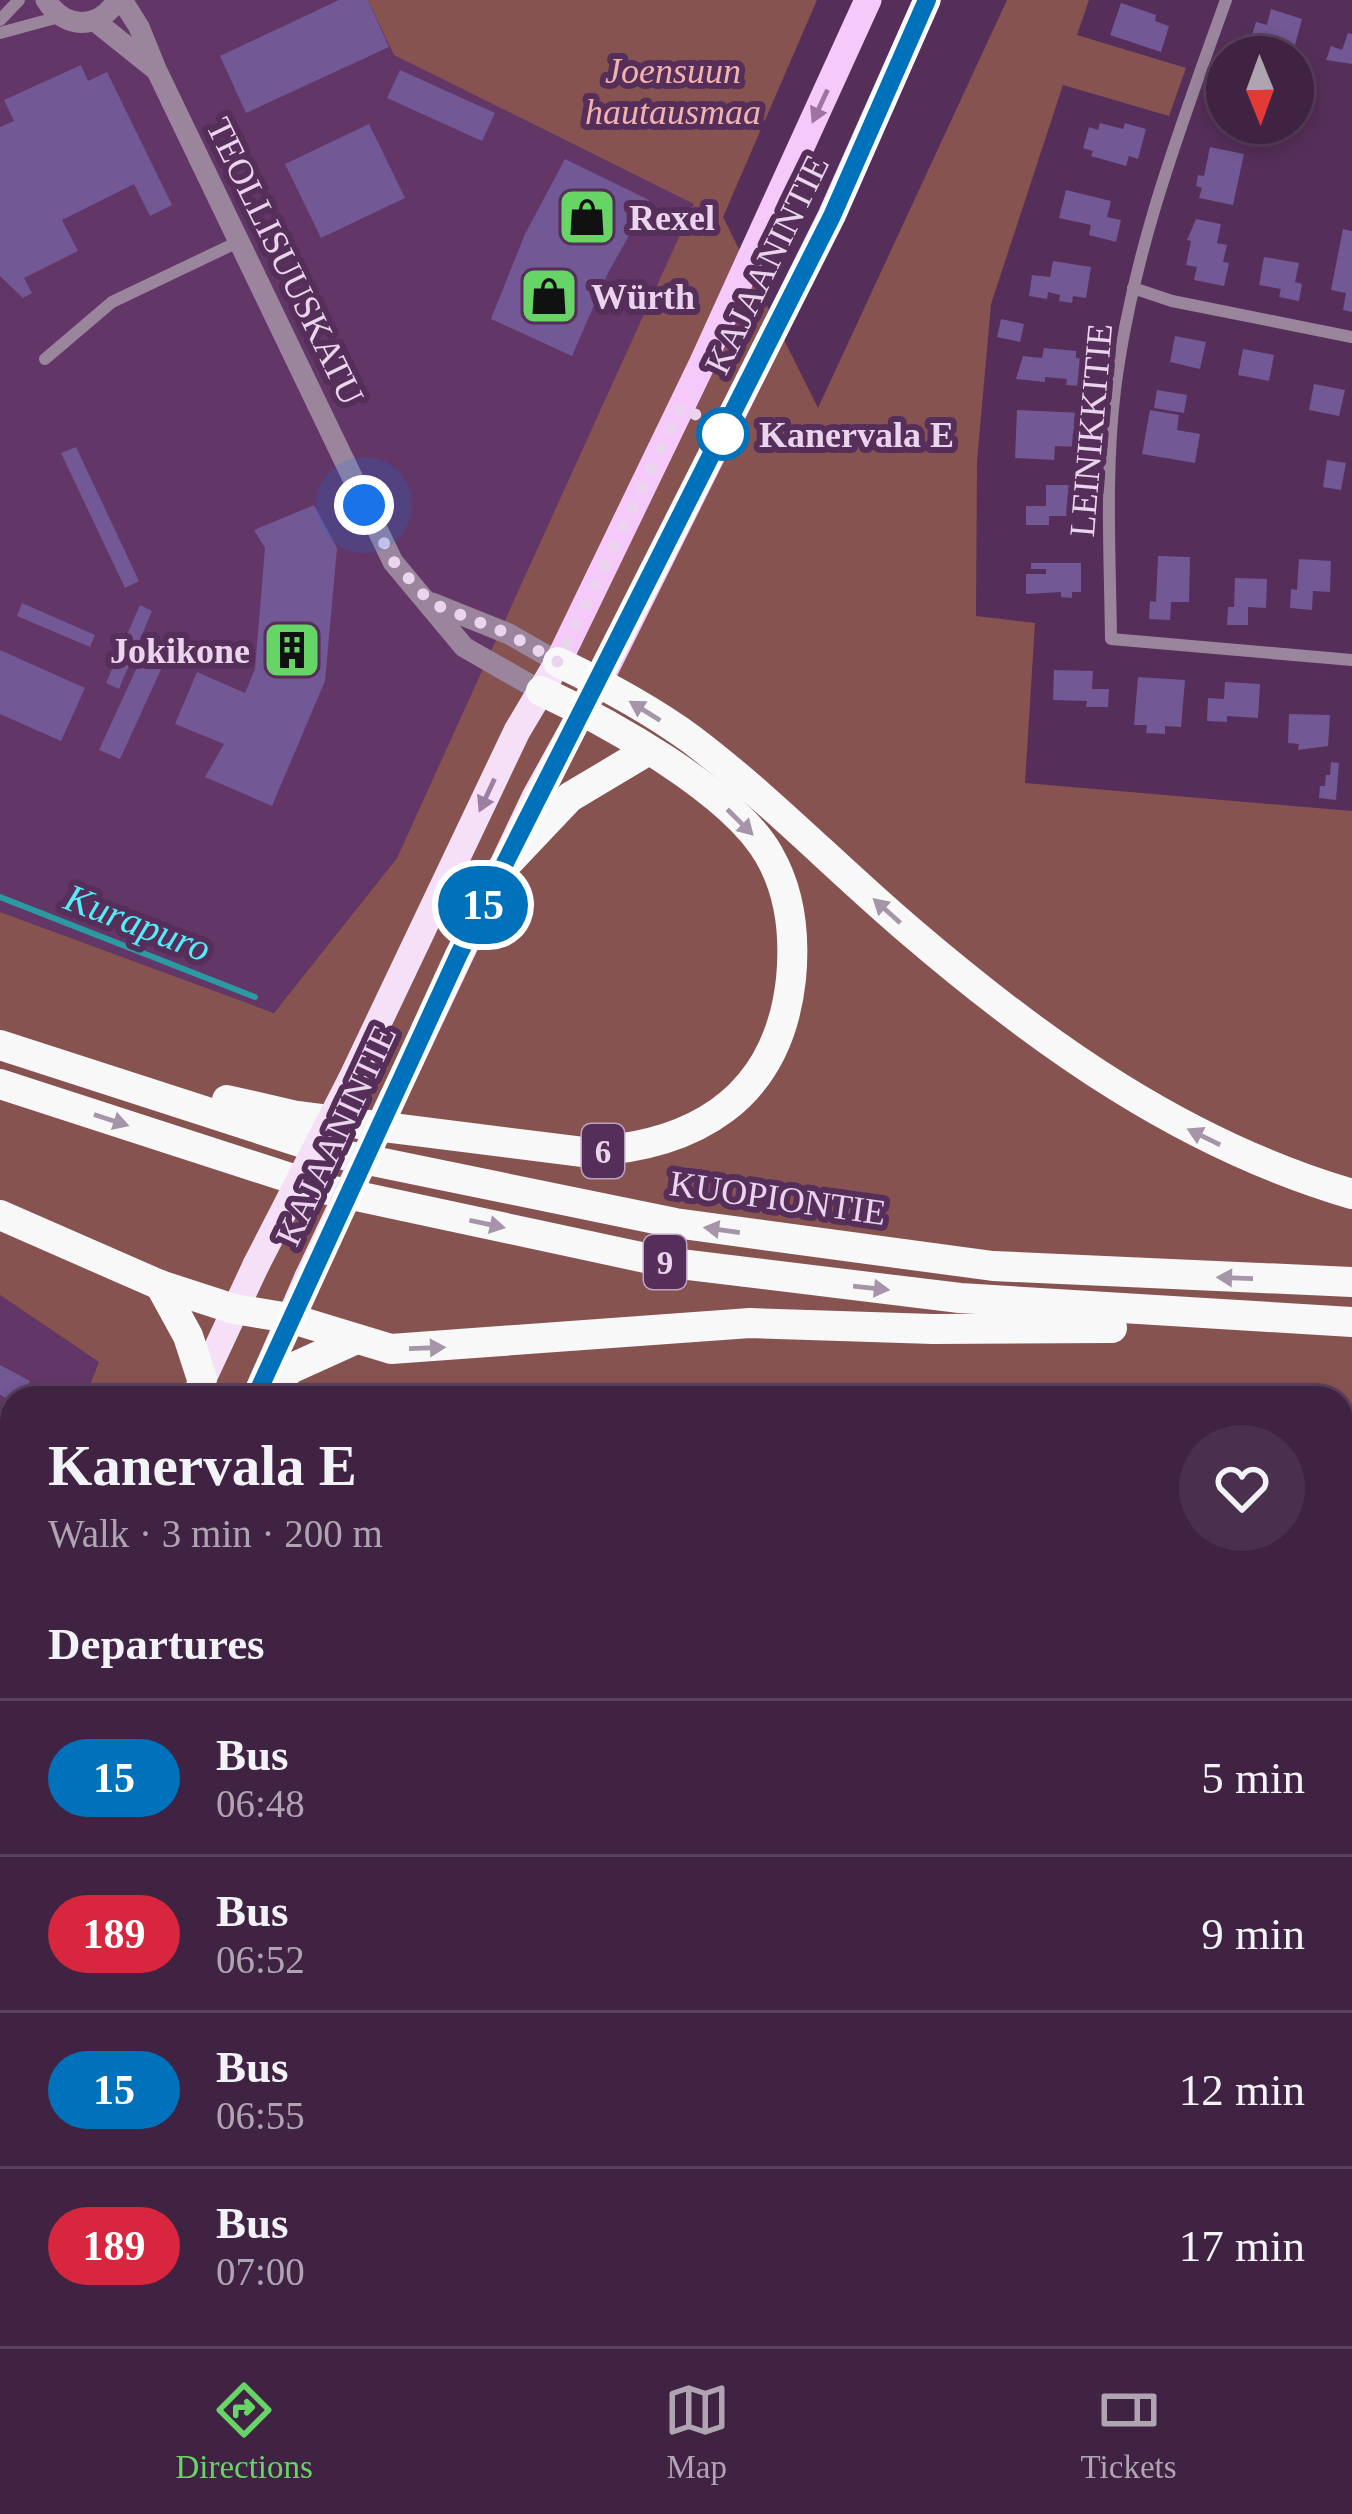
<!DOCTYPE html>
<html lang="en">
<head>
<meta charset="utf-8">
<style>
  :root { --surface:#402343; --page:#4b2f4e; --text:#f1f3f6; --muted:#aea4b2; --line:#59405c; --accent:#67d466 }
  body { margin:0; font-family:Georgia,serif; background:var(--page); color:var(--text); height:100vh; display:flex; flex-direction:column; font-size:45px; white-space:nowrap }
  * { box-sizing:border-box; margin:0 }
  p { font-size:39px; color:var(--muted) }
  .icon { flex:none; width:66px; height:66px; fill:none; stroke:currentColor; stroke-width:2; stroke-linecap:round; stroke-linejoin:round }
  .map { position:relative; flex:1; overflow:hidden }
  .drawer { position:absolute; left:0px; top:1386px; width:1353px; height:960px; display:flex; flex-direction:column; background:var(--surface); border-radius:36px 36px 0 0; box-shadow:0 6px 18px #0003,0 0 0 3px var(--line) }
  .drawer>* { flex:none }
  .badge { padding:0 24px; border-radius:39px; font-size:42px; line-height:78px }
  .needle { width:78px; rotate:179deg }
  .controls { position:absolute; left:1206px; top:36px; display:grid; gap:24px }
  .controls a { display:grid; place-items:center; width:108px; height:108px; border-radius:50%; background:var(--surface); box-shadow:0 6px 18px #0003,0 0 0 3px var(--line); font-size:60px }
  .you { position:absolute; width:60px; height:60px; margin:-30px; border:9px solid #fff; border-radius:50%; background:#1a73e8; box-shadow:0 0 0 18px #1a73e833 }
  .map>.badge { position:absolute; translate:-50% -50%; box-shadow:0 0 0 6px #fff }
  h2 { padding:0 48px; font-size:45px; line-height:108px }
  .round { display:grid; place-items:center; flex:none; width:126px; height:126px; border-radius:63px; background:var(--page) }
  .headline { display:flex; align-items:center; justify-content:space-between; height:204px; padding:0 48px }
  h1 { font-size:57px; font-weight:800; line-height:90px }
  ul { padding:0; list-style:none }
  li { display:flex; align-items:center; gap:36px; height:156px; padding:0 48px; border-top:3px solid var(--line) }
  li div { flex:1 }
  li b { display:block; font-size:45px }
  li em { font-style:normal }
  li .badge { min-width:132px; font-weight:700; text-align:center }
  .tabs { display:flex; justify-content:space-around; align-items:center; height:168px; border-top:3px solid var(--line); background:var(--surface); font-size:33px; color:var(--muted) }
  .tabs a { display:grid; justify-items:center; gap:6px }
  .tabs .selected { color:var(--accent) }
  .map>svg:first-child { display:block }
  .built { fill:#623667 }
  .green { fill:#875350 }
  .lines { fill:none; stroke-linecap:round; stroke-linejoin:round }
  .stream { stroke:#2c9aa3; stroke-width:6 }
  .building { fill:#725894 }
  .minor { stroke:#9b859d; stroke-width:12 }
  .tertiary { stroke:#9b859d; stroke-width:21 }
  .primary { stroke:#f5c9f9; stroke-width:27 }
  .trunk { stroke:#f6e0f8; stroke-width:27 }
  .motorway { stroke:#f8f8f8; stroke-width:30 }
  .trunk-bridge { stroke:#f6e0f8; stroke-width:27 }
  .oneway { fill:#9d74a1 }
  .oneway2 { fill:#a694a8 }
  .oneway3 { fill:#9d7fa1 }
  .line-casing { stroke:#fff; stroke-width:27 }
  .line { stroke:#0072bc; stroke-width:18 }
  .walk { stroke:#ebd4ed; stroke-width:12; stroke-dasharray:0 21.6 }
  .stop-dot { fill:#fff; stroke:#0072bc; stroke-width:6 }
  .labels { text-anchor:middle; stroke-width:12; stroke-linejoin:round; paint-order:stroke }
  .shield { fill:#552f59; stroke:#bea2c1; stroke-width:3 }
  .shield-label { font-size:33px; font-weight:bold; fill:#ebd4ed }
  .park-label { font-size:36px; font-style:italic; fill:#f2b2ae; stroke:#552f59 }
  .poi-label { font-size:36px; font-weight:bold; fill:#ebd4ed; stroke:#552f59; text-anchor:start }
  .street-label { font-size:36px; fill:#ebd4ed; stroke:#552f59 }
  .stop-label { font-size:36px; font-weight:bold; fill:#ebd4ed; stroke:#552f59; text-anchor:start }
  .water-label { font-size:39px; font-style:italic; fill:#55ebf8; stroke:#552f59 }
</style>
</head>
<body>
<div class="map">
<svg width="1352" height="2346" viewBox="0 0 1352 2346">
  <rect width="100%" height="100%" fill="#552f59"/>
  <g class="built">
    <path d="M0,0h368l27,55 300,148 -298,655 -123,155 -274,-101z"/>
    <path d="M0,1295l99,67 -9,36h-78v156l-12,17z"/>
    <path d="M1341,1408h11v938h-1352v-63l12,-34v85h1329z"/>
  </g>
  <g class="green">
    <path d="M368,0h449l-94,217 95,191 189,-408h82l-12,35 109,33 -17,48 -106,-31 -72,219 -14,157 -1,155 59,7 -10,160 327,28v597h-11v-10h-210l-143,-7 -14,7h-889l14,-36 -99,-67v-383l274,101 123,-155 297,-654 -300,-149z"/>
    <path d="M12,1554v695l-12,34v-712z"/>
  </g>
  <g class="lines">
    <path class="stream" d="M0,897l255,100"/>
  </g>
  <g class="building">
    <path d="M339,0h29l21,47 -143,66 -26,-57z"/>
    <path d="M1121,3l35,12 -1,6 14,5 -8,26 -51,-17z"/>
    <path d="M1271,9l31,10 -7,26 -43,-10 4,-13 11,3z"/>
    <path d="M1348,33l4,1v30l-26,-4 5,-14 11,4z"/>
    <path d="M81,65l7,16 19,-9 65,133 -22,11 -16,-32 -72,36 16,31 -54,27 8,15 -9,5 -23,-22v-149l14,-6 -10,-21z"/>
    <path d="M400,70l95,43 -13,28 -95,-43z"/>
    <path d="M1226,82l1,41h23l-4,11 -33,-11z"/>
    <path d="M1100,123l23,6 2,-6 21,6 -8,30 -9,-3 -3,10 -35,-10 2,-5 -10,-3 6,-21 9,3z"/>
    <path d="M369,124l36,74 -84,40 -36,-74z"/>
    <path d="M1210,147l34,7 -11,51 -34,-7 3,-10 -6,-2 2,-11 6,1z"/>
    <path d="M565,159l84,41 -41,73 -36,83 -81,-37 34,-85z"/>
    <path d="M1066,190l45,11 -4,16 14,3 -5,22 -27,-7 2,-10 -32,-7z"/>
    <path d="M1196,219l25,5 -4,19 10,2 -4,17 6,1 -5,23 -30,-6 3,-13 -11,-2 5,-24 -4,-1z"/>
    <path d="M1343,229l9,2v81l-9,-2 3,-17 -15,-3z"/>
    <path d="M1264,257l35,6 -4,19 7,2 -3,17 -20,-4 2,-8 -22,-4z"/>
    <path d="M1053,261l38,6 -5,31 -13,-2 -1,7 -13,-2 1,-6 -12,-3 -1,7 -18,-3 3,-21 18,2z"/>
    <path d="M1001,319l23,5 -4,18 -23,-5z"/>
    <path d="M1175,336l31,6 -6,27 -30,-7z"/>
    <path d="M1044,348l32,3v7l9,1 -3,27 -16,-1 1,-6 -22,-2v5l-29,-3 7,-23 19,2z"/>
    <path d="M1243,349l31,6 -5,26 -31,-6z"/>
    <path d="M1314,384l31,6 -6,26 -30,-6z"/>
    <path d="M1157,390l30,5 -3,18 -30,-5z"/>
    <path d="M1017,410l66,3 -2,34 -26,-1 -1,14 -39,-2z"/>
    <path d="M1150,410l29,5 -2,15 23,4 -5,29 -53,-9z"/>
    <path d="M76,447l63,134 -14,7 -64,-135z"/>
    <path d="M1327,460l19,3 -5,27 -18,-3z"/>
    <path d="M1046,485h32v31h-29v9h-23v-19h20z"/>
    <path d="M314,505l23,43 -12,133 -53,125 -67,-29 19,-33 -49,-20 22,-52 48,21 10,-24 10,-121 -11,-18z"/>
    <path d="M1158,556l32,1 -1,45h-18l-1,18 -21,-1 1,-18 6,1z"/>
    <path d="M1299,559l32,2 -1,31 -17,-1 -1,19 -22,-2 1,-19 6,1z"/>
    <path d="M1031,563h50v29h-9v6l-11,-1v-5l-35,2v-20h20v-5h-15z"/>
    <path d="M1235,578l32,1 -1,29 -18,-1v18h-21l1,-18h6z"/>
    <path d="M22,603l73,32 -5,12 -73,-31z"/>
    <path d="M140,605l12,6 -33,78 -13,-6z"/>
    <path d="M149,641l21,9 -50,109 -21,-9z"/>
    <path d="M0,650l85,38 -24,53 -61,-27z"/>
    <path d="M1054,670l39,1 -1,18h17l-1,18h-22l1,-6 -34,-1z"/>
    <path d="M1138,677l47,3 -4,47 -16,-1v8l-19,-1 1,-8h-13z"/>
    <path d="M1225,682l35,2 -2,34 -31,-2v6l-20,-1 1,-23 16,1z"/>
    <path d="M1289,714l41,1 -2,31 -30,4 1,-6 -11,-1z"/>
    <path d="M1331,762l8,1 -3,37 -17,-2 1,-12h5l1,-11h4z"/>
    <path d="M0,1365l30,16 -8,17h-10v3l-12,-6z"/>
    <path d="M1341,1488l11,24v58l-11,5z"/>
    <path d="M1341,1774l10,22 -10,5z"/>
    <path d="M1341,2021l11,23v22l-11,5z"/>
    <path d="M1352,2114v49l-10,5 10,21v25l-11,5v-100z"/>
    <path d="M1352,2305v41h-9l-6,-12h4v-23z"/>
    <path d="M732,2334h115l6,12h-115z"/>
    <path d="M1047,2334h32l6,12h-64z"/>
  </g>
  <g class="lines">
    <g class="minor">
      <path d="M1226,0c-46,128 -94,254 -111,390 -10,82 -5,166 -4,249l241,21"/>
      <path d="M0,20l19,-20"/>
      <path d="M0,33l59,-16"/>
      <path d="M1133,288l39,13 180,36"/>
      <path d="M45,359l67,-57 128,-61"/>
      <path d="M595,2334l7,12"/>
    </g>
    <g class="tertiary">
      <path d="M46,0c19,30 53,30 71,0"/>
      <path d="M122,0l17,27 17,42 237,493 71,85 77,44"/>
      <path d="M95,21l60,48"/>
      <path d="M432,603l77,31 49,28"/>
      <path d="M1341,1843l11,-5"/>
      <path d="M1150,2334l6,12"/>
    </g>
    <g class="primary">
      <path d="M558,662l144,-298 166,-364"/>
      <path d="M599,682l232,-466 96,-216"/>
    </g>
    <g class="trunk">
      <path d="M351,1080l166,-349 41,-69"/>
      <path d="M393,1097l142,-300 58,-105"/>
      <path d="M194,1398l62,-133"/>
      <path d="M255,1398l53,-121"/>
      <path d="M0,1859l12,-31"/>
      <path d="M0,2020l12,-31"/>
    </g>
    <g class="motorway">
      <path d="M558,662c45,22 92,47 133,77 78,59 145,129 219,192 132,113 274,214 442,263"/>
      <path d="M498,873l72,-76 77,-46"/>
      <path d="M0,1045l334,108 341,70 318,43 359,16"/>
      <path d="M0,1084l324,105 340,73 296,36 392,24"/>
      <path d="M227,1100l70,16 286,36c112,-5 195,-53 208,-173 4,-42 0,-86 -22,-124 -36,-64 -161,-133 -228,-164"/>
      <path d="M0,1215l160,70 74,24 55,9 102,31 359,-26 183,6 179,-1"/>
      <path d="M160,1285l28,51 14,43"/>
      <path d="M264,1398l26,-29 64,-29"/>
    </g>
    <g class="trunk-bridge">
      <path d="M256,1265l95,-185"/>
      <path d="M308,1277l85,-180"/>
    </g>
  </g>
  <defs><path id="oneway-solid" d="M-6-.8H1V-3.2L6.5 0L1 3.2V.8H-6Z" transform="scale(3)"/></defs>
  <use class="oneway" href="#oneway-solid" transform="translate(820 106) rotate(115)"/>
  <g class="oneway2">
    <use href="#oneway-solid" transform="translate(645 711) rotate(-148)"/>
    <use href="#oneway-solid" transform="translate(740 822) rotate(45)"/>
    <use href="#oneway-solid" transform="translate(887 911) rotate(-138)"/>
    <use href="#oneway-solid" transform="translate(111 1120) rotate(18)"/>
    <use href="#oneway-solid" transform="translate(1204 1137) rotate(-154)"/>
    <use href="#oneway-solid" transform="translate(487 1224) rotate(12)"/>
    <use href="#oneway-solid" transform="translate(722 1230) rotate(-172)"/>
    <use href="#oneway-solid" transform="translate(1235 1278) rotate(-178)"/>
    <use href="#oneway-solid" transform="translate(871 1288) rotate(6)"/>
    <use href="#oneway-solid" transform="translate(427 1348) rotate(-2)"/>
  </g>
  <use class="oneway3" href="#oneway-solid" transform="translate(487 795) rotate(115)"/>
  <g class="lines">
    <defs>
      <path id="line" d="M255,1398l204,-444 373,-738 95,-216"/>
    </defs>
    <use href="#line" class="line-casing"/>
    <use href="#line" class="line"/>
    <path class="walk" d="M364,505l30,57 37,41 78,31 49,28 124,-257 41,29"/>
  </g>
  <defs>
    <symbol id="shop-square" viewBox="-11 -11 22 22"><rect x="-9" y="-9" width="18" height="18" rx="4" fill="#67d466" stroke="#552f59"/><path d="M-5-2.5h2.3a2.7 3.5 0 0 1 5.4 0H5L5.5 6h-11ZM-1.5-2.5h3a1.5 2.3 0 0 0-3 0Z" fill="#111"/></symbol>
    <symbol id="building-square" viewBox="-11 -11 22 22"><rect x="-9" y="-9" width="18" height="18" rx="4" fill="#67d466" stroke="#552f59"/><path d="M-4-6H4V6H1V3H-1V6H-4ZM-2.5-4.3h1.7v1.8h-1.7ZM.8-4.3h1.7v1.8H.8ZM-2.5-1h1.7V.8h-1.7ZM.8-1h1.7V.8H.8Z" fill="#111"/></symbol>
  </defs>
  <g fill-rule="evenodd">
    <use href="#shop-square" x="554" y="184" width="66" height="66"/>
    <use href="#shop-square" x="516" y="263" width="66" height="66"/>
    <use href="#building-square" x="259" y="617" width="66" height="66"/>
  </g>
  <circle class="stop-dot" cx="723" cy="434" r="24"/>
  <g class="labels">
    <g class="shield">
      <rect x="582" y="1124" width="42" height="54" rx="9"/>
      <rect x="644" y="1235" width="42" height="54" rx="9"/>
    </g>
    <g class="shield-label">
      <text x="603" y="1163">6</text>
      <text x="665" y="1274">9</text>
    </g>
    <g class="park-label">
      <text x="673" y="83">Joensuun<tspan x="673" dy="41">hautausmaa</tspan></text>
    </g>
    <g class="poi-label">
      <text x="629" y="230">Rexel</text>
      <text x="591" y="309">Würth</text>
      <text x="250" y="663" text-anchor="end">Jokikone</text>
    </g>
    <g class="street-label">
      <text transform="translate(286 261) rotate(64)" y="13">TEOLLISUUSKATU</text>
      <text transform="translate(766 264) rotate(-64)" y="13">KAJAANINTIE</text>
      <text transform="translate(1090 430) rotate(-85)" y="13">LEINIKKITIE</text>
      <text transform="translate(335 1135) rotate(-65)" y="13">KAJAANINTIE</text>
      <text transform="translate(778 1197) rotate(8)" y="13">KUOPIONTIE</text>
    </g>
    <g class="stop-label">
      <text x="759" y="447">Kanervala E</text>
    </g>
    <g class="water-label">
      <text transform="translate(138 922) rotate(21)" y="14">Kurapuro</text>
    </g>
  </g>
</svg>
<div class="controls">
<a><svg class="needle" viewBox="-14 -14 28 28"><path d="M0-13l5 13h-10z" fill="#e53935"/><path d="M0 13l5-13h-10z" fill="#aea4b2"/></svg></a>
</div>
<div class="you" style="left:364px;top:505px"></div>
<b class="badge" style="left:483px;top:905px;background:#0072bc;color:#fff">15</b>
<section class="drawer">
<div class="headline"><div><h1>Kanervala E</h1><p>Walk · 3 min · 200 m</p></div><a class="round"><svg class="icon" aria-label="heart" viewBox="0 0 24 24"><path d="M12 20l-8-8c-3-5 5-10 8-4 3-6 11-1 8 4z"/></svg></a></div>
<h2>Departures</h2>
<ul>
<li><span class="badge" style="background:#0072bc;color:#fff">15</span><div><b>Bus</b><p>06:48</p></div><em>5 min</em></li>
<li><span class="badge" style="background:#d7263d;color:#fff">189</span><div><b>Bus</b><p>06:52</p></div><em>9 min</em></li>
<li><span class="badge" style="background:#0072bc;color:#fff">15</span><div><b>Bus</b><p>06:55</p></div><em>12 min</em></li>
<li><span class="badge" style="background:#d7263d;color:#fff">189</span><div><b>Bus</b><p>07:00</p></div><em>17 min</em></li>
</ul>
</section>
</div>
<nav class="tabs">
<a class="selected"><svg class="icon" aria-label="directions" viewBox="0 0 24 24"><path d="M12 3l9 9-9 9-9-9zM9 14v-3h6M13 9l2 2-2 2"/></svg>Directions</a>
<a><svg class="icon" aria-label="map" viewBox="0 0 24 24"><path d="M3 6l6-2 6 2 6-2v14l-6 2-6-2-6 2zM9 4v14M15 6v14"/></svg>Map</a>
<a><svg class="icon" aria-label="tickets" viewBox="0 0 24 24"><path d="M3 7h18v10H3zM15 7v10"/></svg>Tickets</a>
</nav>
</body>
</html>
